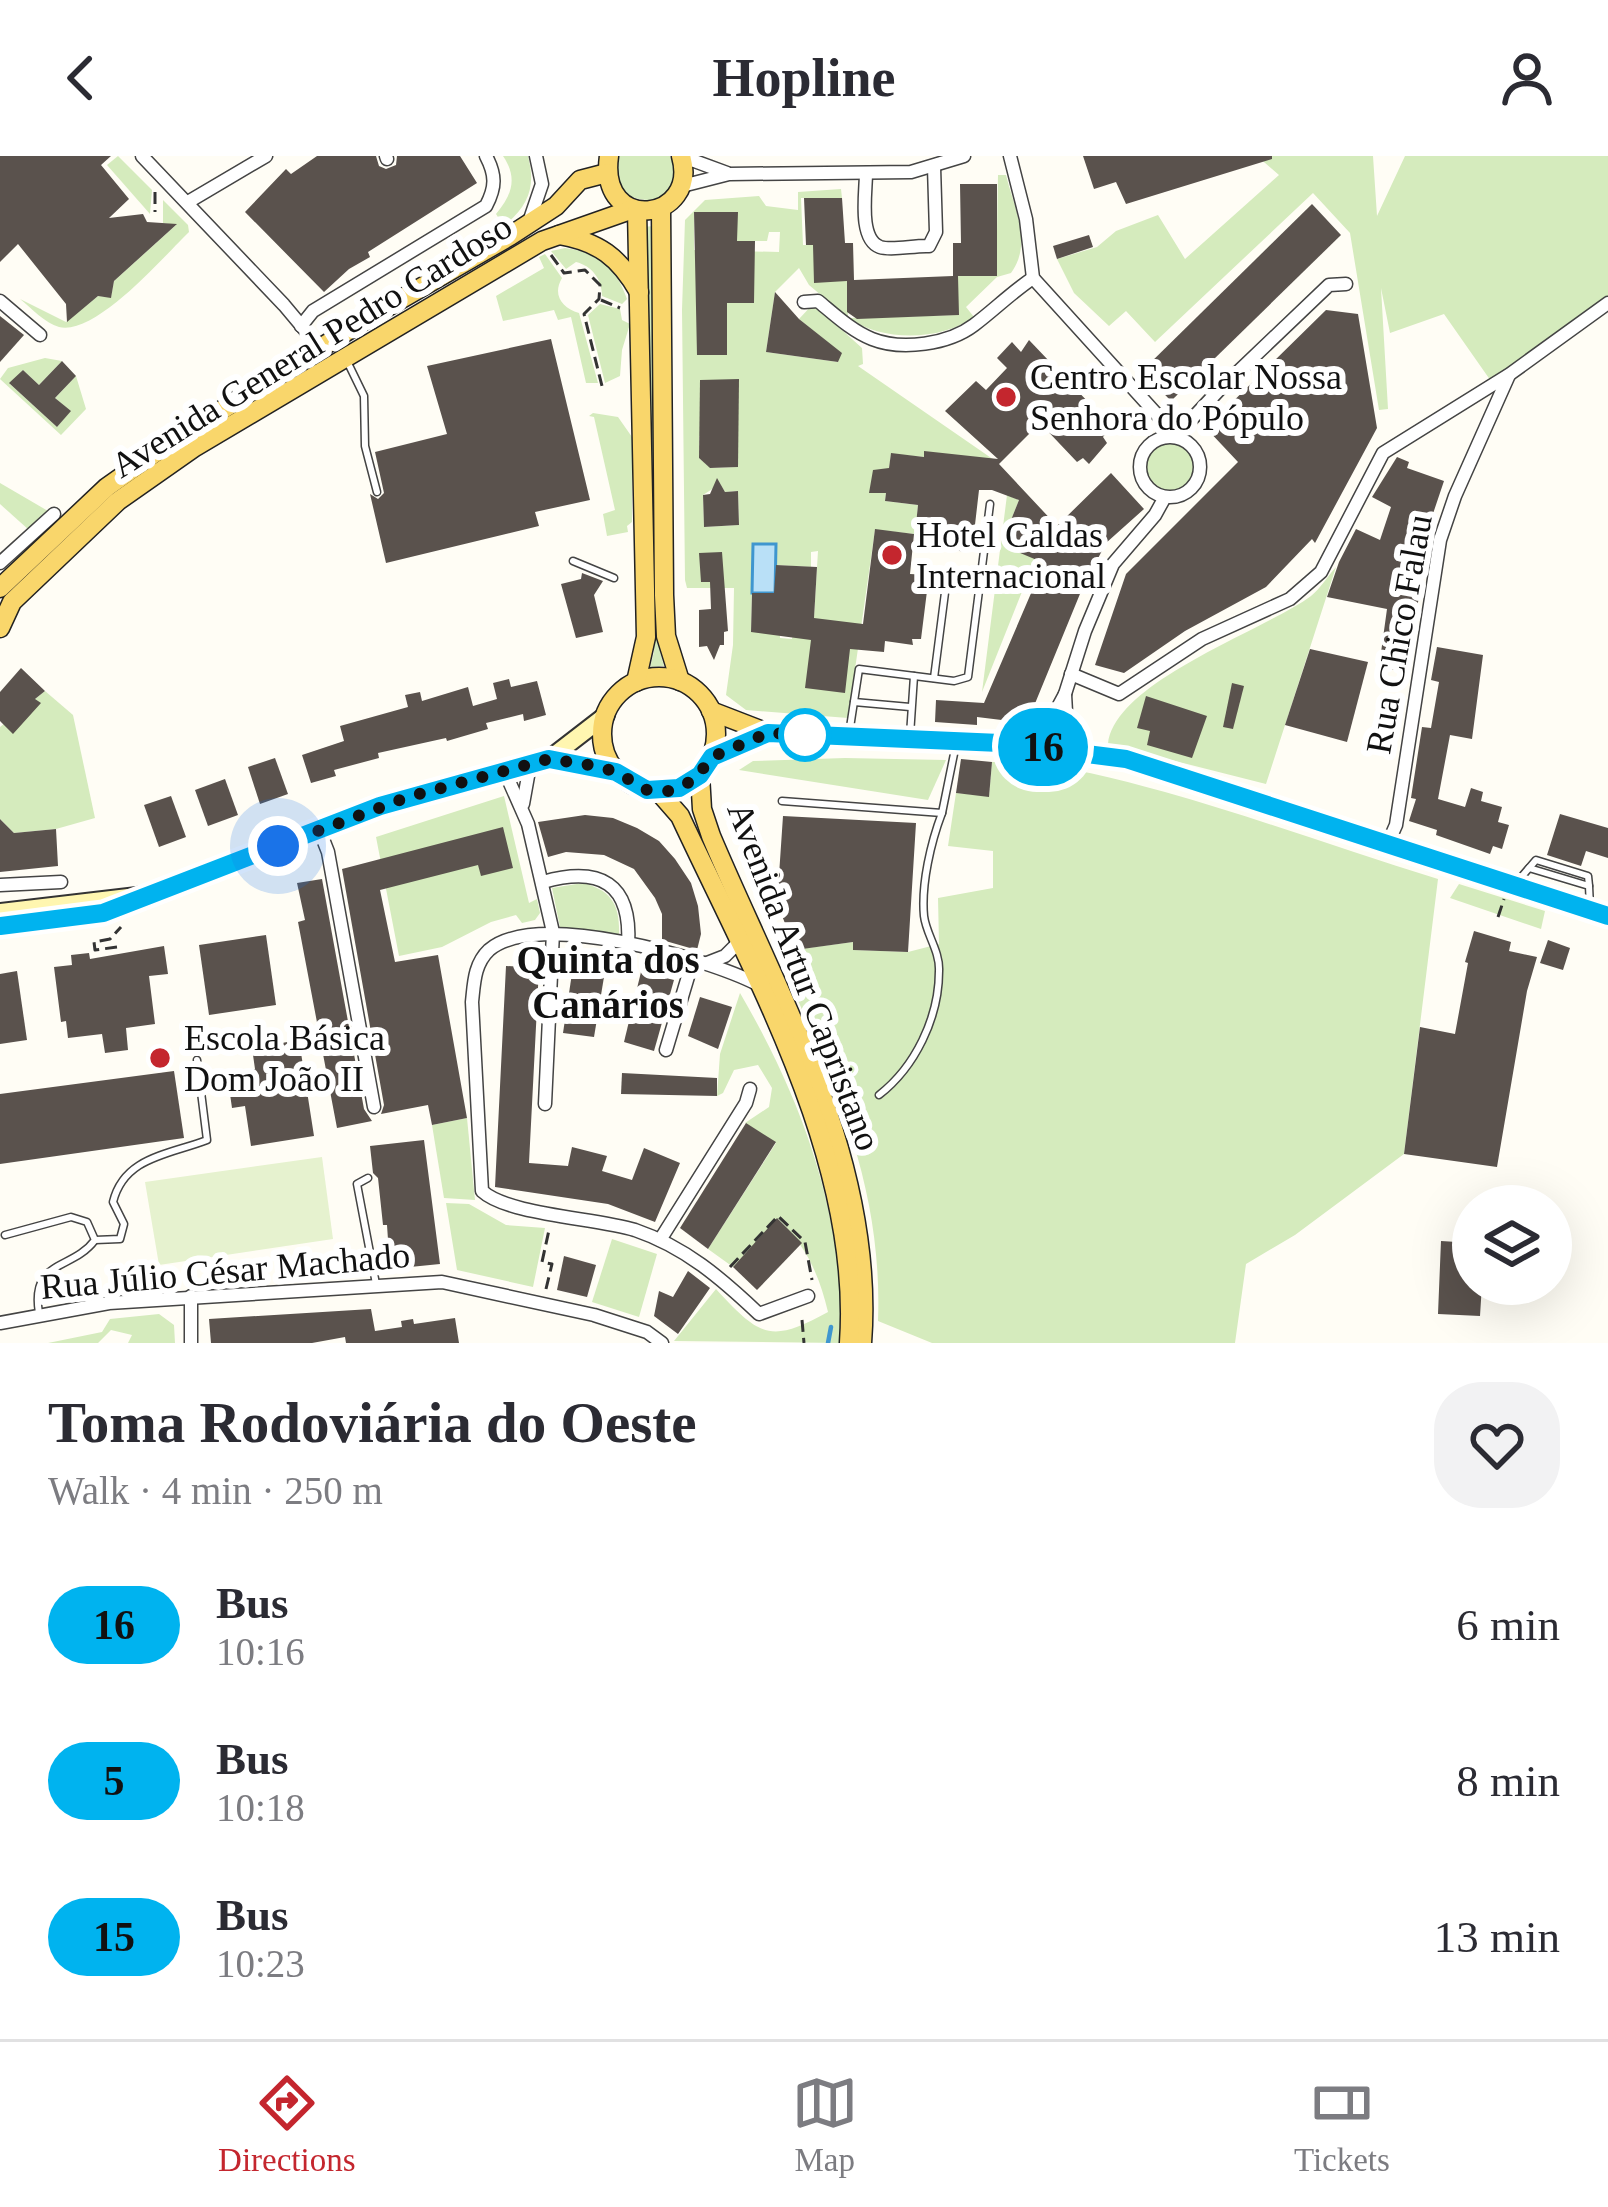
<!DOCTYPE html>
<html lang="en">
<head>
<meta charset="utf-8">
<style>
  :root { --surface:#fff; --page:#f2f2f3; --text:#2b2b33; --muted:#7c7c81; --line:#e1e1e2; --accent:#c4262e }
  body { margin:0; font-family:Georgia,serif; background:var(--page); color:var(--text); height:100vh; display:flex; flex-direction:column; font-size:45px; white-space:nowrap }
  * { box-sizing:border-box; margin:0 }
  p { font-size:39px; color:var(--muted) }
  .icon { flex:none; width:66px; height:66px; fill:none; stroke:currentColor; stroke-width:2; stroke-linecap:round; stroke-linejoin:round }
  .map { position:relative; height:1187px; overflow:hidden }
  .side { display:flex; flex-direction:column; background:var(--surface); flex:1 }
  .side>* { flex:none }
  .badge { padding:0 24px; border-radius:39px; font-size:42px; line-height:78px }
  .buttons { position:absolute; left:1452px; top:1029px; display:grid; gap:24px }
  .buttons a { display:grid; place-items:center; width:120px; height:120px; border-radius:50%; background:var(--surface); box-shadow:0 12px 48px #0002; font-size:60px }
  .you { position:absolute; width:60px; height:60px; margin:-30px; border:9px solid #fff; border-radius:50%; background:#1a73e8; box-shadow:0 0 0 18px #1a73e833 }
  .map>.badge { position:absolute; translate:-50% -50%; box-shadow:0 0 0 6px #fff }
  .round { display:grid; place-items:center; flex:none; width:126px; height:126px; border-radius:48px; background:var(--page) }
  .head { display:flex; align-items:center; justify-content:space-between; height:204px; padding:0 48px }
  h1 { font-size:57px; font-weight:700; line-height:90px }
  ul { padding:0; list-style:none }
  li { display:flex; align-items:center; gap:36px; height:156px; padding:0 48px }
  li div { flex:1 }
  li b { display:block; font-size:45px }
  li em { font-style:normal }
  li .badge { min-width:132px; font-weight:700; text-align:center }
  header { display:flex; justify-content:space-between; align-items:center; height:156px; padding:0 48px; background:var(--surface); font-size:54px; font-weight:700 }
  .tabs { display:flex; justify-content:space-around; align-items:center; height:168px; border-top:3px solid var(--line); background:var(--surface); font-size:33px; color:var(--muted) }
  .tabs a { display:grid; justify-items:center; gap:6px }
  .tabs .selected { color:var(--accent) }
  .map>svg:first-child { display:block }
  .green { fill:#d5ebbd; fill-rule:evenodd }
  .pitch { fill:#e6f2cf }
  .water { fill:#b9e0f7; stroke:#3f96cf; stroke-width:3 }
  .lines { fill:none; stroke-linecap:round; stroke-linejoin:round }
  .stream { stroke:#3f96cf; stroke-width:4.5 }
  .building { fill:#5a524d }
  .lane-casing { stroke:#444; stroke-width:9 }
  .street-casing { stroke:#444; stroke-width:15 }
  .secondary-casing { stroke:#333; stroke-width:20 }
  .primary-casing { stroke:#222; stroke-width:21 }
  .path { stroke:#333; stroke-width:3; stroke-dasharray:12 6; stroke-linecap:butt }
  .lane { stroke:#fff; stroke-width:6 }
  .street { stroke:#fff; stroke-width:12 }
  .secondary { stroke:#fff6b0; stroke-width:16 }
  .primary { stroke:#f9d66b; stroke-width:18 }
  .line-casing { stroke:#fff; stroke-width:27 }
  .line { stroke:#00b3ef; stroke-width:18 }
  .walk { stroke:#111; stroke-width:12; stroke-dasharray:0 21.6 }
  .poi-dot { fill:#c4262e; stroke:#fff; stroke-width:4.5 }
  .stop-dot { fill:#fff; stroke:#00b3ef; stroke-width:6 }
  .labels { text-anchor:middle; stroke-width:12; stroke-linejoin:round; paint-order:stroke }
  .street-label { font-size:36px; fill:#111; stroke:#fff }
  .poi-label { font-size:36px; fill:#111; stroke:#fff; text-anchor:start }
  .neighbourhood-label { font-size:39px; font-weight:bold; fill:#111; stroke:#fff }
</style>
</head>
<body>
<header><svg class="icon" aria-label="back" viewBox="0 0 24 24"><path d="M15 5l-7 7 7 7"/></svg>Hopline<svg class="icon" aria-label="person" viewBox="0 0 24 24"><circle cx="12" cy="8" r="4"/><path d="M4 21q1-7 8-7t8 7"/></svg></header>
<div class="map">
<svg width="1608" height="1187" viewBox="0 0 1608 1187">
  <rect width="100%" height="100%" fill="#fffdf5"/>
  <g class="green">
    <path d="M118,0l34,34 -2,24 -43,-49z"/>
    <path d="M503,0h25c8,31 1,49 -24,70l-8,-12c16,-19 22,-36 7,-58z"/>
    <path d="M619,0h51c16,39 -15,55 -49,36l-6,-28z"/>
    <path d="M1257,0h116l4,60 28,-60h203v147l-115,81 -49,-70 -54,19 -9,-45 7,121 -9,1 -29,-177 -37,-40 -158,149 -29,-31 -17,15 -35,-33 -17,-34 40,-12 19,-16 42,-16 27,44 94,-84z"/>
    <path d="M998,19h8c8,33 27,68 5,98l-14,4 -31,30 8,10c-33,24 -92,25 -125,1l109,-3v-40l39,-43z"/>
    <path d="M841,33l1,9h-41l2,47h10l34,36 1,37 -39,-33 -10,-17 -24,24 -9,60 72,10 3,-9 -42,-34 14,-15 49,44 1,16 -5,2 139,96 -73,-10v5l-33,-3 -6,47 33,4 -3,29 -40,-4 -27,188 -102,-8 -20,-15 7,-50 1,-57h-47l-2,-8 -3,-270 3,-90 20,-20 54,-4 7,10 32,4v-18zM694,56h43v29h30l2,-9h11l-1,20 -85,-2zM754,113v34h-57zM736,278l1,33 -26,1 -12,-10v-22zM720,328l5,8 13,-1 1,34 -35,2 -1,-32zM753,388l23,1v20l35,2v-15l7,-1 -4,66 -20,-1 -2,23 -12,-1v-4l-29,-3z"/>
    <path d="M163,44l25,25 1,7c-25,24 -93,104 -130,95 -14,-4 -28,-19 -39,-28l46,23 32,-26 13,1 3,-16 62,-56 -13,-2z"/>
    <path d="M655,70l5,426 4,14 -14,1 4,-15 -6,-324 -7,-101z"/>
    <path d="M565,92c33,4 51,19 62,51l-5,5 -20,-8c0,-17 -10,-30 -26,-34l-10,7 -15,-18z"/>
    <path d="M545,98l17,24c-10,17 0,30 17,35l19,70h-12l-15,-66 -13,3 -4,-10 -51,11 -7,-25 48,-28 -5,-11z"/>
    <path d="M600,148l20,5 2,11 8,4 -8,26 -2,26 -15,7 -17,-68z"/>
    <path d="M45,202l17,3 -23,24 -16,-15 -13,14 47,43 13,-16 -15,-13 21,-22 10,33 -25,26 -61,-56 8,-11z"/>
    <path d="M593,257l25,4 14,20v85l-5,4 1,6 -21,4 -4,-22 12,-4 -21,-93 -5,-1z"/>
    <circle cx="1170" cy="311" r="30"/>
    <path d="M0,327l48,28 -19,19 -29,-26z"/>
    <path d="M1007,339l12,5 -8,20 24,39 -53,133z"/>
    <path d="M1336,411l-70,217 -158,-40c7,-63 156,-113 203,-148 9,-7 17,-20 25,-29z"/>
    <path d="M45,535l28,24 22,103 -39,11 -42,4 -14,-14v-92z"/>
    <path d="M845,602l101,2 -18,40 -189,-30 14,-9z"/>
    <path d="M992,606c61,0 115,14 173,30 92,26 182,59 273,87l-34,275 -109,81 -49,29 -11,79h-303l-54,-22c5,-141 -47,-243 -101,-369l76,-10 1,8 54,2 31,-8 -1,-46 55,-10v-37l-45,-5 8,-53 33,3z"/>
    <path d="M504,640l25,107 8,-4 3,14 -5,7 -13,3 -6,-8 -25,7 -49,25 -43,9 -23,-119z"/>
    <path d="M583,727c31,8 37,24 36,55l-59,-11 -8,-39z"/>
    <path d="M1459,728l86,27 -4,18 -91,-31z"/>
    <path d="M740,837c63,108 105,224 101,350l-167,-2 42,-52c45,49 55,54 112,23 -9,-38 -22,-66 -50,-93l-45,48 -25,-18 68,-106 -31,-20 24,-16 3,-19 -14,-23 -24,5 -11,23 -6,3 3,-42z"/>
    <path d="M467,962l8,82 -31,-2 -12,-73z"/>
    <path d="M446,1047l23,1 37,21 39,3 -12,59 -76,-17z"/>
    <path d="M612,1083l45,15 -18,63 -47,-15z"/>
    <path d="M159,1158l15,11 1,18h-47l4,-8 -21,-5 -13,13h-50l54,-11 8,-13z"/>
  </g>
  <path class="pitch" d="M322,1001l11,82 -174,26 -14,-83z"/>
  <path class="water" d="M753,388h23l-1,49h-23z"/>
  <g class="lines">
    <path class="stream" d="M828,1187l3,-16"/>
  </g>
  <g class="building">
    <path d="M0,0h111l-10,9 28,34 -20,19 34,-4 4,8 30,2 -63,57 -3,17 -13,-2 -31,26 -1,-18 -48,-60 -18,18z"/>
    <path d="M317,0h59l3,10 7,3 10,-4 1,-9h63l17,27 -109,69 2,5 -21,12 -25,23 -79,-80 41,-43 5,5z"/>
    <path d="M1083,0h189v3l-146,45 -10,-22 -22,7z"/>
    <path d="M960,28h37v92h-39l1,39 -102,4 -10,-7v-31l-33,2 -1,-38h-7l-2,-47h38l3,45h8l1,37 99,-4v-33h8z"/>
    <path d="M1312,48l29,31 -170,166 -29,-30z"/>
    <path d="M694,56h44l-1,29h18l-1,62h-27v52h-30z"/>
    <path d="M1089,79l4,12 -36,12 -4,-13z"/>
    <path d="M775,136l24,27 43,34 -4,9 -72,-10z"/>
    <path d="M1326,154l32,4 19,114 -62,115 -3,-4 -46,48 -81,44 -61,42 -29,-8 31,-91 112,-112 -32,-34z"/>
    <path d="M0,160l24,19 -24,27z"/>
    <path d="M551,183l39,161 -55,12 4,14 -153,37 -16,-69 8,5 6,-6 -9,-41 72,-18 -20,-68z"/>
    <path d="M1029,184l82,86 -8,11 4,6 -18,21 -6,-6 -6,4 -37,-39 -41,41 58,62 54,-53 33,36 -38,34 -24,46 -55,134 -50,-6v8l-42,-3 1,-22 48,3 60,-140 -36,-15 8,-24 -5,-4 8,-20 -27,-10h-13l-6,52 -6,1 -1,9 -52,-8 4,-39 -33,-4 1,-8h-17l4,-23 16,-2 2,-15 33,4v-6l74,8 -53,-48 31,-30 10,9 21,-22 -10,-10 15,-16 9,10z"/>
    <path d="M62,205l14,15 -21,22 16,13 -14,16 -48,-44 14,-13 16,15z"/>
    <path d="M739,223l-1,88 -28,1 -11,-10 1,-78z"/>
    <path d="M1397,301l12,5 -2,6 37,13 -34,101 11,3 -15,87 -27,-5 8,-58 -60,-12 12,-35 17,-33 24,11 11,-33 -19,-10z"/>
    <path d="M717,322l8,14 13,-1 1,34 -35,2 -1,-32 7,-1z"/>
    <path d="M875,373l39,5 -4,40 19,1 -8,64h-9l1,6 -28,-4 -1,11 -34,-3 -5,44 -40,-5 6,-48 -60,-8 1,-39h22l2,-28 41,2 -3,51 49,6z"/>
    <path d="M722,396l6,79 -4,1v13h-4l-6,15 -7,-14 -8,1v-37l12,-1 -1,-27h-9l-2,-29z"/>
    <path d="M582,417l21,8 -9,14 9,37 -27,6 -15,-54 20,-5z"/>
    <path d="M1437,491l46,8 -11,84 -22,-4 -12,64 27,8 6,-19 12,4 -2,9 21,6 -4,15 11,3 -7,24 -9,-3 -3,8 -54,-19 1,-5 -28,-9 7,-22 -5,-1 11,-71 9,1 8,-46 -8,-2z"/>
    <path d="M1310,493l58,13 -21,80 -62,-17z"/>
    <path d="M21,512l24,23 -10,8 6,4 -28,31 -13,-13v-29z"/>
    <path d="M509,523l2,8 26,-6 9,34 -22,6 -1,-7 -37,9 2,6 -41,12 -1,-3 -68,15 1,5 -45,12 2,6 -25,7 -9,-28 42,-14 -4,-15 68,-19 -3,-12 15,-3 2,9 46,-14 5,19 24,-7 -4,-16z"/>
    <path d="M1232,527l12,3 -11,43 -10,-2z"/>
    <path d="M1146,540l61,20 -15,42 -45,-13 3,-14 -13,-3z"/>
    <path d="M275,602l13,36 -28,10 -12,-37z"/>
    <path d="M961,603l31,3 -3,35 -33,-4z"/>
    <path d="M225,623l13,36 -30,11 -13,-36z"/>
    <path d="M171,640l15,41 -27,10 -15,-42z"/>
    <path d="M1560,658l48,14v30l-22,-7 -5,15 -34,-11z"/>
    <path d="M585,659l28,3 24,10 22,13 16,18 16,24 7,23 3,28 -4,16 -35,-10v-26l-7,-16 -21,-29 -30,-14 -38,-3 -18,5 -10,-35z"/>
    <path d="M783,660l133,7 -8,129 -55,-2v-8l-58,8 -23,-61 6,1z"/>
    <path d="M0,663l14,14 42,-4 2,37 -58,6z"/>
    <path d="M503,671l10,41 -32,8 -3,-11 -98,25 15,72 43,-7 29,163 -35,7 -4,-20 -47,9 3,-9 -42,-236z"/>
    <path d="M322,723l42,230 8,12 -35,7 -39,-206 7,-2 -8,-37z"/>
    <path d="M1474,775l37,11 -2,9 28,6 -10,34 -30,176 -93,-13 16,-127 35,7 13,-71 -3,-1z"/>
    <path d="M266,779l10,70 -67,10 -10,-70z"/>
    <path d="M1548,784l22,8 -7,22 -23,-7z"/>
    <path d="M164,790l4,28 -19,2 6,48 -29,4 2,22 -23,3 -3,-19 -34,4 -2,-17 -5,1 -7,-55 18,-2 -1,-10 18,-2 1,6z"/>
    <path d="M574,804l32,5 -12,72 -31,-4z"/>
    <path d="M506,810l33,2 -10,195 39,3 4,-19 35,9 -5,15 30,9 12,-32 36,15 -25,59 -47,-18 -113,-17z"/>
    <path d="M17,815l10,69 -27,4v-70z"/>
    <path d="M641,816l33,8 -20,71 -30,-9z"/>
    <path d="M700,841l32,10 -14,42 -30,-13z"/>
    <path d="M299,884l15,96 -63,10 -6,-40 -13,2 -5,-35 28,-4 -3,-21z"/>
    <path d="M174,915l10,67 -184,26v-70z"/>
    <path d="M622,917l95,5v18l-96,-2z"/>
    <path d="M746,967l30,19 -68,107 -28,-21z"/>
    <path d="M424,984l16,124 -50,5 -3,-44h-4l-5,-47 -5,-5 -3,-27z"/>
    <path d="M777,1062l25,25 -45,47 -24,-23z"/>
    <path d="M1441,1085l32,2v41h9l-2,32 -42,-2z"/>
    <path d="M564,1100l32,9 -9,32 -30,-7z"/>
    <path d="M688,1115l22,17 -32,46 -24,-18 5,-25 14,6z"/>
    <path d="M371,1153l4,22 27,-4 -1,-6 12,-2 1,5 41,-6 4,25h-113l-1,-6 -33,6h-101l-2,-24z"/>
  </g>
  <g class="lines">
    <defs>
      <g id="lane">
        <path d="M346,203l18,37 1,50 12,46"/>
        <path d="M573,405l41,17"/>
        <path d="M934,522l13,-101"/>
        <path d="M854,546l56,5"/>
        <path d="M849,578l10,-65 95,12 14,-4 22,-173"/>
        <path d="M910,579l4,-59"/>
        <path d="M782,645l160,12 14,-69"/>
        <path d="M1530,711l6,-7 52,16 1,10"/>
        <path d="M1518,725l11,-13 60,18 1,21"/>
        <path d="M879,939c36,-28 60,-77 60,-124 1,-20 -13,-37 -15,-55 -3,-32 7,-74 18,-103"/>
        <path d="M368,1022l-11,6 19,100"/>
        <path d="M5,1079l66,-18 16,5 8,18c-23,31 -65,19 -56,73"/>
        <path d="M95,1084l25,-1 4,-15 -11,-22c11,-45 55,-47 94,-62l-10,-80"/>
      </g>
      <g id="street">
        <path d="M142,0l142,149 36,43"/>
        <path d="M386,0l1,3"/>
        <path d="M681,0l46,17"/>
        <path d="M1010,0l16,63 7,59 127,140 5,19"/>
        <path d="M866,17c0,19 -8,66 14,74 12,4 35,-2 49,-1l7,-14 -2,-65"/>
        <path d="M682,30l47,-12 182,-2 53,-16"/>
        <path d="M188,46l78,-46"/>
        <path d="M529,66l13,-38 -6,-28"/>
        <path d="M0,145l40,34"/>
        <path d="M804,146l14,-1c17,14 34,30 54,38 30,12 77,5 102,-14 20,-15 38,-33 59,-47"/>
        <path d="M301,170l12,-15 173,-105c10,-19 10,-31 0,-50"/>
        <circle cx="1170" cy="311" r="30"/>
        <path d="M1175,281l44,-47 110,-105 17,-1"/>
        <path d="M0,407l54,-49"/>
        <path d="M1071,518l48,20 83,-55 88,-40 31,-27 62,-119 127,-79 98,-71"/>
        <path d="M1065,538l3,55"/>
        <path d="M1037,590l28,-52 20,-63 28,-67 42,-49 10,-18"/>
        <path d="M505,616l23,52 25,108 -8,172"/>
        <path d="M523,648l7,-39"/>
        <path d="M319,673l9,23 46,255"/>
        <path d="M1388,687l8,-18 44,-285 15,-44 54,-121"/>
        <path d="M543,726c57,-16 89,1 85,63"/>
        <path d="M0,729l61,-3"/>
        <path d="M707,807l18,-7 14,-14"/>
        <path d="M757,828c-51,-26 -220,-75 -268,-34 -15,14 -15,34 -17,52l10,189c26,24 114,27 153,39 50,17 86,48 124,84l49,-18"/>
        <path d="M666,894l27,-90"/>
        <path d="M660,1084l86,-137 4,-14"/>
        <path d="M191,1140v47"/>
        <path d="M0,1167l109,-20 333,-21 152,33 53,17 15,11"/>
      </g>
      <g id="secondary">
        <path d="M549,603l67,13"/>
        <path d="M0,756l154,-18 226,-88 169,-47 57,-44"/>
        <path d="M0,770l83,-8 34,-11"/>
      </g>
      <g id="primary">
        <path d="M609,0c-11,79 91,66 72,0"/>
        <path d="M661,52l3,387 2,41 14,45"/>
        <path d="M559,79c40,7 60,22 80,57"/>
        <path d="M0,432l107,-101 61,-43 192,-121 150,-87 46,-30 24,-26 27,-7"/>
        <path d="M0,472l12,-26 106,-101 77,-54 347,-206 91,-32"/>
        <circle cx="659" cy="578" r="57"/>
        <path d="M636,526l10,-45 -9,-427"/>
        <path d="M711,555l57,22 232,10 126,16 482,157"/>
        <path d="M712,601l56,-24"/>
        <path d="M700,619l2,34 9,27c68,161 165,327 151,507"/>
        <path d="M659,636l21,24c74,159 182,346 169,527"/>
      </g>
    </defs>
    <use href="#lane" class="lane-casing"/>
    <use href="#street" class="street-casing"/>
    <use href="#secondary" class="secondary-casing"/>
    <use href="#primary" class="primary-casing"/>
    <g class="path">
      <path d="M155,36v20"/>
      <path d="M551,99l13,18 21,-3 15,15 -1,14 -15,15 18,72"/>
      <path d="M601,144l19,8"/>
      <path d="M1498,761l6,-18"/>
      <path d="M117,791l-22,3 -1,-8 16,-3 11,-12"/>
      <path d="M730,1111l48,-51 27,26 7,38"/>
      <path d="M546,1133l6,-25 -10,-2 7,-32"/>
      <path d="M802,1164l2,23"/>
    </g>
    <use href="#lane" class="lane"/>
    <use href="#street" class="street"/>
    <use href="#secondary" class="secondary"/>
    <use href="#primary" class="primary"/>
  </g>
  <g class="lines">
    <defs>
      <path id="line" d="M0,770l103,-13 277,-107 169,-47 67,13 31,18 32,-2 21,-13 12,-18 56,-24 232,10 126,16 482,157"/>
    </defs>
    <use href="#line" class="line-casing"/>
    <use href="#line" class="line"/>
    <path class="walk" d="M278,690l130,-49 141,-38 47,7 20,6 31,18 22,1 25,-11 18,-23 56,-24 37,2"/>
  </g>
  <g class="poi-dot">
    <circle cx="1006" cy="241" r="12"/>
    <circle cx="892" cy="399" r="12"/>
    <circle cx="160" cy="902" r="12"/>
  </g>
  <circle class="stop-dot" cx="805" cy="579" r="24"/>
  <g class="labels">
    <g class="street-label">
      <text transform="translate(311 189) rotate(-32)" y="13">Avenida General Pedro Cardoso</text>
      <text transform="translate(1398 478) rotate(-80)" y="13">Rua Chico Falau</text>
      <text transform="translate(805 820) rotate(69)" y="13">Avenida Artur Capristano</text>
      <text transform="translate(225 1114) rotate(-5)" y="13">Rua Júlio César Machado</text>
    </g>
    <g class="poi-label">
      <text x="1030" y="233">Centro Escolar Nossa<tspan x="1030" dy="41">Senhora do Pópulo</tspan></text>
      <text x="916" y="391">Hotel Caldas<tspan x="916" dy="41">Internacional</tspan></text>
      <text x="184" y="894">Escola Básica<tspan x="184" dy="41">Dom João II</tspan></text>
    </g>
    <g class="neighbourhood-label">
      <text x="608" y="817">Quinta dos<tspan x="608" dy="45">Canários</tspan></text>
    </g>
  </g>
</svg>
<div class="buttons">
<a><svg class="icon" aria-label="layers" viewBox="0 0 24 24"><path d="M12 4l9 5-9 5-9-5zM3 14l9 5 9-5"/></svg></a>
</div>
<div class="you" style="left:278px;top:690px"></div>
<b class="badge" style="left:1043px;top:591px;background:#00b3ef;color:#111">16</b>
</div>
<section class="side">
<div class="head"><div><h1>Toma Rodoviária do Oeste</h1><p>Walk · 4 min · 250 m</p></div><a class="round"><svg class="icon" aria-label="heart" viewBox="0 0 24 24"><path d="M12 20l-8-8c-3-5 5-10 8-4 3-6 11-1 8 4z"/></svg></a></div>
<ul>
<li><span class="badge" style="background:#00b3ef;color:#111">16</span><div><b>Bus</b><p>10:16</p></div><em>6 min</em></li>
<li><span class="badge" style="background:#00b3ef;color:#111">5</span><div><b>Bus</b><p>10:18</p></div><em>8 min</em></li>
<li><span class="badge" style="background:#00b3ef;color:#111">15</span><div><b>Bus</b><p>10:23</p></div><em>13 min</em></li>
</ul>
</section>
<nav class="tabs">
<a class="selected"><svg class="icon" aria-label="directions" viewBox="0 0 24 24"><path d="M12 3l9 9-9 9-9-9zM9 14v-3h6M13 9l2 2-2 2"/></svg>Directions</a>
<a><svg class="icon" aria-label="map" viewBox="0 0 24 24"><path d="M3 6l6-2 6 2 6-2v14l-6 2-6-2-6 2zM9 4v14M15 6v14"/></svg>Map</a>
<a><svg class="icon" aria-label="tickets" viewBox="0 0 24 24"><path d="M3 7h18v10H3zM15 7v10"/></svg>Tickets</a>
</nav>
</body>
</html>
